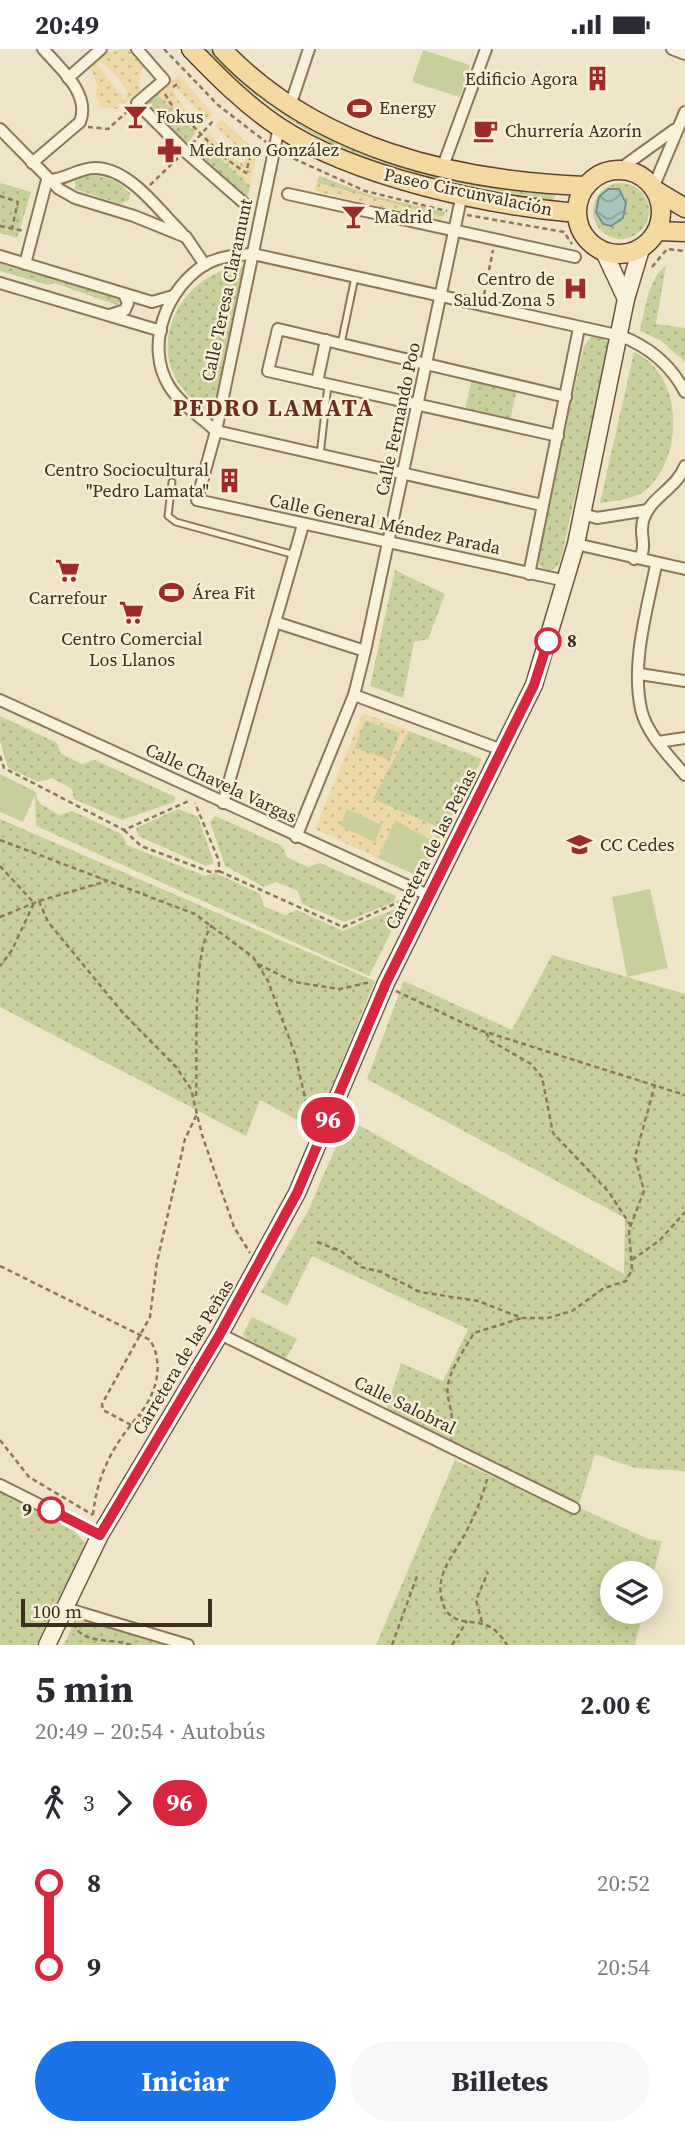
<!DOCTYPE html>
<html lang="es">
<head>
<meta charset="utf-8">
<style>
  :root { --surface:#fff; --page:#f7f7f7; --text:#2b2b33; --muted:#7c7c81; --accent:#1a73e8 }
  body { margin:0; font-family:"Source Serif 4",serif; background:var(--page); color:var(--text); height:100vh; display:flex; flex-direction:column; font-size:26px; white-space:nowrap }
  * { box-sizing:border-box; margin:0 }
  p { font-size:23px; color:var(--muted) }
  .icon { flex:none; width:38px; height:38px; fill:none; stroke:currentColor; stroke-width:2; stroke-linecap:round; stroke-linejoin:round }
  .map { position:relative; height:1596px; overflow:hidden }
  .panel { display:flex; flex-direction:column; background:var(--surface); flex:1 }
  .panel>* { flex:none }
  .badge { padding:0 14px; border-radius:23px; font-size:24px; line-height:46px }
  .tools { position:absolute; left:600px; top:1512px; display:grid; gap:14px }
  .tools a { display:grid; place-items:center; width:63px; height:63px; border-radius:50%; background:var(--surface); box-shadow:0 4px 18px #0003; font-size:35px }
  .scale { position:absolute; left:21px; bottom:18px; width:191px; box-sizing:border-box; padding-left:7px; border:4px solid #3d2e20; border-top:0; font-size:19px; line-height:24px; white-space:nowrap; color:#3d2e20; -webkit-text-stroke:5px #f7eed8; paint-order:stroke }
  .map>.badge { position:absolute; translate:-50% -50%; box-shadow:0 0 0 4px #fff }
  .legs { display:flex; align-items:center; gap:10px; height:77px; padding:0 35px; font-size:23px }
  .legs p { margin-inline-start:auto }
  .headline { display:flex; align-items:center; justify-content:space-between; height:119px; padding:0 35px }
  h1 { font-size:38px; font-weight:700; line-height:52px }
  .primary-button { display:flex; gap:14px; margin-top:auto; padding:14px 35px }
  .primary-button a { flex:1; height:80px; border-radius:42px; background:var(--accent); color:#fff; font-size:28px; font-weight:700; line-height:80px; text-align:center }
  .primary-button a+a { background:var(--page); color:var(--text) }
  ul { padding:0 35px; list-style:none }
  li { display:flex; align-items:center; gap:24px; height:84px; font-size:26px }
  li i { display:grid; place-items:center; width:10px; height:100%; margin:0 9px; background:currentColor }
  li i::after { content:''; width:18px; height:18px; margin:-9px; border:5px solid; border-radius:50%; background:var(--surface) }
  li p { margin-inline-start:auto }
  li:first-child i { background:linear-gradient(#0000 50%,currentColor 0) }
  li:last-child i { background:linear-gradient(currentColor 50%,#0000 0) }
  .status { display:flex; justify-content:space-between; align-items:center; height:49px; padding:0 35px; background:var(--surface); direction:ltr }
  .status svg { height:19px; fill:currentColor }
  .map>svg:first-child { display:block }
  .green { fill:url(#green-dots) }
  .sand { fill:url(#sand-dots); fill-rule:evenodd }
  .pitch { fill:#c9cf9b }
  .water { fill:url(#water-waves); stroke:#6f938a; stroke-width:2 }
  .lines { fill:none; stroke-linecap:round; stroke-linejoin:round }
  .lane-casing { stroke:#8d765c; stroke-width:9 }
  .street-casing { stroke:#8d765c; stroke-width:14 }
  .secondary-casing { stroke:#6f573f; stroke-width:19 }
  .primary-casing { stroke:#5b4430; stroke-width:21 }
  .path { stroke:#8d765c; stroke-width:2.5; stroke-dasharray:5 3.5; stroke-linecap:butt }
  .lane { stroke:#faf1dc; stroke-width:5 }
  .street { stroke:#faf1dc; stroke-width:10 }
  .secondary { stroke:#faf1dc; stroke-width:16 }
  .primary { stroke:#f3d9a0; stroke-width:18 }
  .line-1-casing { stroke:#fff; stroke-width:16 }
  .line-1 { stroke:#d7263d; stroke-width:10 }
  .stop-1-dot { fill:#fff; stroke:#d7263d; stroke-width:3.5 }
  .labels { text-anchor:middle; stroke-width:5; stroke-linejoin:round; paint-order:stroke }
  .poi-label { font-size:18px; fill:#3d2e20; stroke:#f7eed8; text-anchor:start }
  .street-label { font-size:18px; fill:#3d2e20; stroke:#f7eed8 }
  .stop-label { font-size:18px; font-weight:bold; fill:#3d2e20; stroke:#f7eed8; text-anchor:start }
  .district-label { font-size:24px; font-weight:bold; letter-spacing:2px; fill:#6b2e1e; stroke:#f7eed8 }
</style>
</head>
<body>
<div class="status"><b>20:49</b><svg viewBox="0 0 49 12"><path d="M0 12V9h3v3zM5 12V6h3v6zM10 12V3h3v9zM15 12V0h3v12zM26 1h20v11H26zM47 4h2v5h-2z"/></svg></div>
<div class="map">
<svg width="685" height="1596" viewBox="0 0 685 1596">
  <defs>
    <pattern id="green-dots" width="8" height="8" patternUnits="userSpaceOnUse" patternTransform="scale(1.75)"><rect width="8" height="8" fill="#c9cf9b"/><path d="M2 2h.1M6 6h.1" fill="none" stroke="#aeb285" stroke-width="1.8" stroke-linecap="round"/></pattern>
    <pattern id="sand-dots" width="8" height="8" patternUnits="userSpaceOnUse" patternTransform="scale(1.75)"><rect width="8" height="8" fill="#ecd9a5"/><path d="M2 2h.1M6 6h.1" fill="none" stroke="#cbbb8e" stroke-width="1.8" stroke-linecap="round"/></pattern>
    <pattern id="water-waves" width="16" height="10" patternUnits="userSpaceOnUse" patternTransform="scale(1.75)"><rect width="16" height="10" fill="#a9c4bc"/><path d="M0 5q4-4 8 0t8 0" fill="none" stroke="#8ba098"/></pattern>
  </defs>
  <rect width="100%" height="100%" fill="#f0e4c8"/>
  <g class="green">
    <path d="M205,0h7c104,109 202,122 343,146l-1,6c-152,-28 -235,-37 -349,-152z"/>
    <path d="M157,45l39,39 -10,12 -40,-42z"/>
    <path d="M202,92l48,45 -3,13 -54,-48z"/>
    <path d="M93,126l22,5 15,13 -1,7 -9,4 -45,-15v-10z"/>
    <path d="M319,127l54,20 72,16 -2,5 -126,-34z"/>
    <circle cx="621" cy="162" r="28"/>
    <path d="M0,134l31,9 -14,46 -17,-5z"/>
    <path d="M0,214l120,36 2,3 -5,3 -63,-22 -6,2 -48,-14z"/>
    <path d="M666,216l-10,59 29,4v34l-25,-22 -20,-9c5,-22 8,-51 26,-66z"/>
    <path d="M248,217l-28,152c-11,-4 -18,-11 -26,-18 -57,-47 -13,-133 54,-134z"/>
    <path d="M592,287l9,1 7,5v7l-48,214 -7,7h-8l-6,-5 -2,-12 47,-207z"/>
    <path d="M634,303c51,23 51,109 8,141 -12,6 -29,9 -42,10z"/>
    <path d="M472,330l45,10 -7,31 -45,-10z"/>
    <path d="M395,521l50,24 -17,45 -14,3 -11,56 -33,-12z"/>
    <path d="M0,667l57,27 3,10 22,11 13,-4 80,37 -1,5 -52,18 -48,-21 -2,-10 -20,-11 -14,4 -30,-14 -8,-27z"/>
    <path d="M365,671l36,13 -11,27 -36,-12z"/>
    <path d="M409,682l73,28 -37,71 -111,-46 57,-21z"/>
    <path d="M0,725l36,18 2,10 21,13 13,-4 50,23 5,11 78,31 11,-3 44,21 4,12 21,9 12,-5 46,21 52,-22 6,3 -32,64 -333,-150 -1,-31 -35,-16z"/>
    <path d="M178,760l20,8 16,46 -8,3 -68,-30 -2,-8z"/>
    <path d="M215,767l67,30 5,11 21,10 12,-4 76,33 -2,6 -49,20 -43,-18 -4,-13 -22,-9 -12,5 -39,-21 -15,-44z"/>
    <path d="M0,770l375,162 -61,148 -54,-29 -14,36 -246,-129z"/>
    <path d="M552,906l133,39v477l-50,-3 -40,-14 -17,53 70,32 14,2 -11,41v-9h-39v39h31l-8,32 2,1h-261l79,-185 121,53 2,-6 -192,-96 15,-48 42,18 25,-52 -156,-73 -25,50 -26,-14 47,-81 40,-92 276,155 1,-56 -258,-139 37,-98 108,49z"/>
    <path d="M252,1268l45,22 -12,21 -37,-19 -5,-7z"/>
    <path d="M0,1442l68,33 18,20 -50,101h-36z"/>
    <path d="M77,1566l101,30h-114z"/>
  </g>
  <g class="sand">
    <path d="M119,0h10l15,16 -5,15 1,11 -21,18 9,-17c-7,-10 -17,-25 -29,-30l-2,4c11,9 15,22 27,30l-6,13 -18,-2 -5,-14 3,-6 -10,-24 15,-13 10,2z"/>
    <path d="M179,26l34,39 -6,7 -30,-32 -4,1 10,18 19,18 -6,7 -39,-39z"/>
    <path d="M221,70l36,33 -7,34 -48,-45 6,-8 30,29h7v-8l-30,-28z"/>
    <path d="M317,134l126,34v4l-129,-30z"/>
    <path d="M363,664l46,18 -36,68 72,31 -7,14 -43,-24 -17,38 -63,-29zM365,671l35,13 -10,27 -36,-12z"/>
  </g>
  <g class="pitch">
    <path d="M423,1l47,15 -10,32 -48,-15z"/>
    <path d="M0,730l35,16 -12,27 -23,-10z"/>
    <path d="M347,760l35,16 -7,17 -35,-16z"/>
    <path d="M395,771l43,24 -18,33 -42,-19z"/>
    <path d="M650,840l18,79 -41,9 -15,-80z"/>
  </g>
  <path class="water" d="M608,140h11l7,14 -3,15 -12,8 -8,-2 -7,-12 3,-15z"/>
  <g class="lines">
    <defs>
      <g id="lane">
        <path d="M341,295l14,-67"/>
        <path d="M320,406l8,-70"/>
        <path d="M172,433l-4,34 8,6 119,33"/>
      </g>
      <g id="street">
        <path d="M137,0l27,31 -27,23 51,51 56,49"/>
        <path d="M672,0l13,5"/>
        <path d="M68,29l33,-29"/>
        <path d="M290,57l19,-57"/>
        <path d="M279,78l-63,304 -19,69 369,81"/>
        <path d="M0,80l59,60 16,9 59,18 52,21 19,28"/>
        <path d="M32,114l48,-41c11,-28 -20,-54 -37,-73"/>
        <path d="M443,117l43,-117"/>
        <path d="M617,122l57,-41"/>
        <path d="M653,139l32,-76"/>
        <path d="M288,145l287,63"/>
        <path d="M0,207l152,46 21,-6"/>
        <path d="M25,215l22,-84c17,1 30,-12 48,-12 35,0 64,43 87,65"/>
        <path d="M0,234l161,48"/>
        <path d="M110,266l15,-5 3,-7 -4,-9"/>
        <path d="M317,333l9,-42"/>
        <path d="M216,382c-15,-14 -36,-27 -47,-45 -25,-41 -2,-99 37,-122 15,-8 31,-9 47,-10l368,82c28,11 50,29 64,56"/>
        <path d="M216,382l326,74"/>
        <path d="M558,387l-290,-65 10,-42 288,68"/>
        <path d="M583,465l14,4 51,-8"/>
        <path d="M576,495l109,25"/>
        <path d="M634,510l7,-3c6,-13 -3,-24 3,-38 7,-21 32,-29 41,-52"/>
        <path d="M656,516c-9,45 -25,98 -15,144 5,24 28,47 44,66"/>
        <path d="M529,525l50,-246"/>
        <path d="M275,573l90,29"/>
        <path d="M640,625l45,7"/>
        <path d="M354,646l148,55"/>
        <path d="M0,651l428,195"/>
        <path d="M658,693l27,-4"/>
        <path d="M223,754l80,-278"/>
        <path d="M296,788l58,-142 11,-44 97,-457"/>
        <path d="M220,1285l354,174"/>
        <path d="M0,1436l100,50"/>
        <path d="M65,1559l123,37"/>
      </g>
      <g id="secondary">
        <path d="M604,203l22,47"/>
        <path d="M47,1596l53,-110 120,-201 77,-141 89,-210 148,-298 42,-141 50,-245 15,-50"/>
      </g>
      <g id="primary">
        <path d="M191,0c27,28 56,57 88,78 75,50 208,78 297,86"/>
        <path d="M222,0c93,99 232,132 363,137"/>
        <circle cx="619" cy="163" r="42"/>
        <path d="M655,141l30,18"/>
        <path d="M657,182l28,1"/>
      </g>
    </defs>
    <use href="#lane" class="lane-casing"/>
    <use href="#street" class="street-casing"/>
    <use href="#secondary" class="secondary-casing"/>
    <use href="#primary" class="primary-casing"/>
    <g class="path">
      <path d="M164,0l54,56 48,37"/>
      <path d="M173,38l6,-4"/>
      <path d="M165,45l6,10 54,54 21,15 4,-16"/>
      <path d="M88,78l20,2 21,-19"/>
      <path d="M192,95l22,-24"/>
      <path d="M286,106l79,36 82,20"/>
      <path d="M150,136l28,-27"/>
      <path d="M0,147l18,6 -6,26"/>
      <path d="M467,166l97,17 8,12"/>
      <path d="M0,177l24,5"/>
      <path d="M652,218l15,-18 18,2"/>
      <path d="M484,246l9,-45"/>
      <path d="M0,707l4,12 120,62 67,-30"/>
      <path d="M124,781l17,16 69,26 9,-1v-10l-24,-58"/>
      <path d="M0,791l195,74 58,43 15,24 27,73 16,70"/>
      <path d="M0,817l34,37 -22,47 -12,16"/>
      <path d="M219,822l124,56 65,-29"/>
      <path d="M39,852l9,21 75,91 53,54 15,22 11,46 17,49 15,43 16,26"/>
      <path d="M0,868l39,-16 68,-20"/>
      <path d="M258,915l36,18 46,7 31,-7"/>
      <path d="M396,942l80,38 209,66"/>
      <path d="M486,984l5,8 40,23 11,13 11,56 55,58 23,35"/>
      <path d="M196,1047c2,-36 -5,-145 16,-171"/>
      <path d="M317,1193l24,9 20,16 20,5 39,20 58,9 44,17h26l24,-7 32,-23 22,-7 6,-11 -3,-40 15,-39 -9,-34 20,-72"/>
      <path d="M632,1211l28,-20 25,-28"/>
      <path d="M0,1217l150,74c15,25 6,54 -11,75l12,6"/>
      <path d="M131,1376l-28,-15 -1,-6 48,-87 7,-55 28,-123 12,-25"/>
      <path d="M446,1385c13,-19 -1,-30 2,-49 3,-18 17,-36 26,-52l48,-15"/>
      <path d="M0,1391l29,37 64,38"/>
      <path d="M487,1430c-5,20 -14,41 -25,60 -7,13 -19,28 -21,43 -2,9 1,25 7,31 17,18 38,-3 59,32"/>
      <path d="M93,1466c4,-40 20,-70 46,-100"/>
      <path d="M482,1573l-6,-22 12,-28"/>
      <path d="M74,1574c6,22 39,15 57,22"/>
      <path d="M392,1596l25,-69"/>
      <path d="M452,1596l15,-24"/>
    </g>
    <use href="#lane" class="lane"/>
    <use href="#street" class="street"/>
    <use href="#secondary" class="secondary"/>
    <use href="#primary" class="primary"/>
  </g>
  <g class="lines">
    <defs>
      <path id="line-1" d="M51,1461l49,25 120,-201 77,-141 89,-210 148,-298 14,-44"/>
    </defs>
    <use href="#line-1" class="line-1-casing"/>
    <use href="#line-1" class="line-1"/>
  </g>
  <defs>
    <symbol id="building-bare" viewBox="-9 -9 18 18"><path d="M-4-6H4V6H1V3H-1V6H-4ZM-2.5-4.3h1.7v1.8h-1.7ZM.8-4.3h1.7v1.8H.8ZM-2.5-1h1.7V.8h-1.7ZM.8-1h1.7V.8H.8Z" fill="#9e2a2b" stroke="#f7eed8" stroke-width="2.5" paint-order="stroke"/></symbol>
    <symbol id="stadium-bare" viewBox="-9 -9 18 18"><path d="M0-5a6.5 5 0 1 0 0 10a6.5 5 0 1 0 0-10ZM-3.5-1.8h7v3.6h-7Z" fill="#9e2a2b" stroke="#f7eed8" stroke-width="2.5" paint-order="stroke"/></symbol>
    <symbol id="bar-bare" viewBox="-9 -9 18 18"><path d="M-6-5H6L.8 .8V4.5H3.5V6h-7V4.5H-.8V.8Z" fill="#9e2a2b" stroke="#f7eed8" stroke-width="2.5" paint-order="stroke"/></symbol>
    <symbol id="cafe-bare" viewBox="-9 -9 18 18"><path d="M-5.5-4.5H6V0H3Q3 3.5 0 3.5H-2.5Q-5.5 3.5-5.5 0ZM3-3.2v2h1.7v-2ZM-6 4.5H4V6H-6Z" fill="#9e2a2b" stroke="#f7eed8" stroke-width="2.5" paint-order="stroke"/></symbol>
    <symbol id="pharmacy-bare" viewBox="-9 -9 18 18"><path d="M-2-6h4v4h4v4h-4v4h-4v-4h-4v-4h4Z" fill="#9e2a2b" stroke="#f7eed8" stroke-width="2.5" paint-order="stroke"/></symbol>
    <symbol id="hospital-bare" viewBox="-9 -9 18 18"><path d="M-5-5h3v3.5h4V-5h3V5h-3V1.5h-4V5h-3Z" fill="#9e2a2b" stroke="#f7eed8" stroke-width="2.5" paint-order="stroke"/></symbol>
    <symbol id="supermarket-bare" viewBox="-9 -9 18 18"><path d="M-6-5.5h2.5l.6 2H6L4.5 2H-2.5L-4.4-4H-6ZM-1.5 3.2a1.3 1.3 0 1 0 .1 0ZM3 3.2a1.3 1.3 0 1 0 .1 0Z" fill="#9e2a2b" stroke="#f7eed8" stroke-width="2.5" paint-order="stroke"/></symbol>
    <symbol id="school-bare" viewBox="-9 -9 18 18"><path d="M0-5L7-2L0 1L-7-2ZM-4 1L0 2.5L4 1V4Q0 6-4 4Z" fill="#9e2a2b" stroke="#f7eed8" stroke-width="2.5" paint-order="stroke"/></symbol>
  </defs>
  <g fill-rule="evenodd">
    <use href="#building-bare" x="580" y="12" width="35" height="35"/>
    <use href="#stadium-bare" x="342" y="42" width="35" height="35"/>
    <use href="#bar-bare" x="118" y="50" width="35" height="35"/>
    <use href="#cafe-bare" x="468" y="64" width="35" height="35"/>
    <use href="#pharmacy-bare" x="152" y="84" width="35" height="35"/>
    <use href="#bar-bare" x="336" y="150" width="35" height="35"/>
    <use href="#hospital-bare" x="558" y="222" width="35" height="35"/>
    <use href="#building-bare" x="212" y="414" width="35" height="35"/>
    <use href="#supermarket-bare" x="50" y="504" width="35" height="35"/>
    <use href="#stadium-bare" x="154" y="526" width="35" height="35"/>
    <use href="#supermarket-bare" x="114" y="546" width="35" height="35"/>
    <use href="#school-bare" x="562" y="778" width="35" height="35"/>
  </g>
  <g class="stop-1-dot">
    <circle cx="548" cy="592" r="12"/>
    <circle cx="51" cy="1461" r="12"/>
  </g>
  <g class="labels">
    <g class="poi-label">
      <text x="578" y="36" text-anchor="end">Edificio Agora</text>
      <text x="379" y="65">Energy</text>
      <text x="156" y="74">Fokus</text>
      <text x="505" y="88">Churrería Azorín</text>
      <text x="189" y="107">Medrano González</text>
      <text x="374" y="174">Madrid</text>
      <text x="555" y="236" text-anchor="end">Centro de<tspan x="555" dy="21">Salud Zona 5</tspan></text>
      <text x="209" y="427" text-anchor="end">Centro Sociocultural<tspan x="209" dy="21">"Pedro Lamata"</tspan></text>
      <text x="192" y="550">Área Fit</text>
      <text x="68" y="555" text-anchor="middle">Carrefour</text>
      <text x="132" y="596" text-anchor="middle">Centro Comercial<tspan x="132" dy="21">Los Llanos</tspan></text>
      <text x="600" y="802">CC Cedes</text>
    </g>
    <g class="street-label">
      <text transform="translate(468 143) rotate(12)" y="6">Paseo Circunvalación</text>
      <text transform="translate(227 241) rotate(-78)" y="6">Calle Teresa Claramunt</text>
      <text transform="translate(398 370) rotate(-78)" y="6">Calle Fernando Poo</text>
      <text transform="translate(385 475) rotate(12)" y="6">Calle General Méndez Parada</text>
      <text transform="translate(221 734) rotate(25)" y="6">Calle Chavela Vargas</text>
      <text transform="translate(431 800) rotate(-63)" y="6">Carretera de las Peñas</text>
      <text transform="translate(183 1308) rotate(-59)" y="6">Carretera de las Peñas</text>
      <text transform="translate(405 1356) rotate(26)" y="6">Calle Salobral</text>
    </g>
    <g class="stop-label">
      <text x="567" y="598">8</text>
      <text x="32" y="1467" text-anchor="end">9</text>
    </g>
    <g class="district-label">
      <text x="274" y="367">PEDRO LAMATA</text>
    </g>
  </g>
</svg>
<div class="tools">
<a><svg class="icon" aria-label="layers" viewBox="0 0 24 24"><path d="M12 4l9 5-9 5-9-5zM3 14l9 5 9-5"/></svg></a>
</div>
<div class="scale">100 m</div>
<b class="badge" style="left:328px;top:1071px;background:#d7263d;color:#fff">96</b>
</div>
<section class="panel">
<div class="headline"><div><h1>5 min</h1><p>20:49 – 20:54 · Autobús</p></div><b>2.00 €</b></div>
<div class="legs"><svg class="icon" aria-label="walk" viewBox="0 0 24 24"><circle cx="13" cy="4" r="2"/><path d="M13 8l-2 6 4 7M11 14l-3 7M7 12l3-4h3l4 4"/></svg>3<svg class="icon" aria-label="forward" viewBox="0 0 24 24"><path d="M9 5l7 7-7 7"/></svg><b class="badge" style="background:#d7263d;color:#fff">96</b></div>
<ul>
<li><i style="color:#d7263d"></i><b>8</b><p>20:52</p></li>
<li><i style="color:#d7263d"></i><b>9</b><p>20:54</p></li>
</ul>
<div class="primary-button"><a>Iniciar</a><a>Billetes</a></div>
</section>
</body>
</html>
